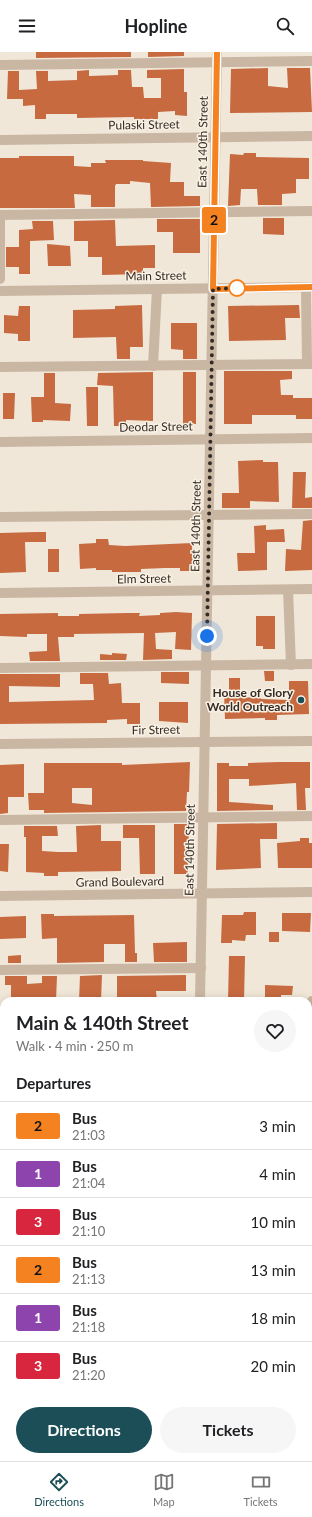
<!DOCTYPE html>
<html lang="en">
<head>
<meta charset="utf-8">
<style>
  :root { --surface:#fff; --page:#f6f6f6; --text:#202124; --muted:#757577; --line:#e0e0e0; --accent:#1b4e56 }
  body { margin:0; font-family:Lato,sans-serif; background:var(--page); color:var(--text); height:100vh; display:flex; flex-direction:column; font-size:15px; white-space:nowrap }
  * { box-sizing:border-box; margin:0 }
  p { font-size:13px; color:var(--muted) }
  .icon { flex:none; width:22px; height:22px; fill:none; stroke:currentColor; stroke-width:2; stroke-linecap:round; stroke-linejoin:round }
  .map { position:relative; flex:1; overflow:hidden }
  .drawer { position:absolute; left:0px; top:945px; width:312px; height:464px; display:flex; flex-direction:column; background:var(--surface); border-radius:12px 12px 0 0; box-shadow:0 2px 10px #0003 }
  .drawer>* { flex:none }
  .badge { padding:0 8px; border-radius:3px; font-size:14px; line-height:26px }
  .you { position:absolute; width:20px; height:20px; margin:-10px; border:3px solid #fff; border-radius:50%; background:#1a73e8; box-shadow:0 0 0 6px #1a73e833 }
  .map>.badge { position:absolute; translate:-50% -50%; box-shadow:0 0 0 2px #fff }
  h2 { padding:0 16px; font-size:15px; line-height:36px }
  .round { display:grid; place-items:center; flex:none; width:42px; height:42px; border-radius:21px; background:var(--page) }
  .headline { display:flex; align-items:center; justify-content:space-between; height:68px; padding:0 16px }
  h1 { font-size:19px; font-weight:700; line-height:30px }
  .cta { display:flex; gap:8px; margin-top:auto; padding:8px 16px }
  .cta a { flex:1; height:46px; border-radius:24px; background:var(--accent); color:#fff; font-size:16px; font-weight:700; line-height:46px; text-align:center }
  .cta a+a { background:var(--page); color:var(--text) }
  ul { padding:0; list-style:none }
  li { display:flex; align-items:center; gap:12px; height:48px; padding:0 16px; border-top:1px solid var(--line) }
  li div { flex:1 }
  li b { display:block; font-size:15px }
  li em { font-style:normal }
  li .badge { min-width:44px; font-weight:700; text-align:center }
  header { display:flex; justify-content:space-between; align-items:center; height:52px; padding:0 16px; background:var(--surface); font-size:18px; font-weight:700 }
  .dock { display:flex; justify-content:space-around; align-items:center; height:56px; border-top:1px solid var(--line); background:var(--surface); font-size:11px; color:var(--muted) }
  .dock a { display:grid; justify-items:center; gap:2px }
  .dock .selected { color:var(--accent) }
  .map>svg:first-child { display:block }
  .building { fill:#c76a40; fill-rule:evenodd }
  .lines { fill:none; stroke-linecap:round; stroke-linejoin:round }
  .minor { stroke:#c9b7a4; stroke-width:10 }
  .line-casing { stroke:#fff; stroke-width:9 }
  .line { stroke:#f58220; stroke-width:6 }
  .walk { stroke:#342b26; stroke-width:4; stroke-dasharray:0 7.2 }
  .stop-dot { fill:#fff; stroke:#f58220; stroke-width:2 }
  .poi-dot { fill:#1b4e56; stroke:#f9f1e4; stroke-width:1.5 }
  .labels { text-anchor:middle; stroke-width:3; stroke-linejoin:round; paint-order:stroke }
  .street-label { font-size:12px; fill:#342b26; stroke:#f9f1e4 }
  .poi-label { font-size:12px; font-weight:bold; fill:#342b26; stroke:#f9f1e4; text-anchor:end }
</style>
</head>
<body>
<header><svg class="icon" aria-label="menu" viewBox="0 0 24 24"><path d="M4 6h16M4 12h16M4 18h16"/></svg>Hopline<svg class="icon" aria-label="search" viewBox="0 0 24 24"><circle cx="10" cy="10" r="6"/><path d="M15 15l6 6"/></svg></header>
<div class="map">
<svg width="312" height="1409" viewBox="0 0 312 1409">
  <rect width="100%" height="100%" fill="#f1e7d8"/>
  <g class="building">
    <path d="M36,0h95v5l-95,1z"/>
    <path d="M148,0h36v4l-36,1z"/>
    <path d="M268,16v18l20,2 -1,-20h23l2,44 -82,1 1,-44z"/>
    <path d="M184,17v23h3v24l-12,-1v-4l-17,1v7h-24v-2l-57,1v-4h-31v5h-11v-14l-12,1v-7h-16l1,-28h11v19l18,-1 -1,-18h12v10l29,-1v-9l12,-1v6l29,-1v-5h13l1,17h11l1,11h17v-20h-14v-8z"/>
    <path d="M244,101h12v4l53,1v21h-13v14l-14,1v11h-24l-1,-16h-16l-1,16 -12,1 2,-52 13,1z"/>
    <path d="M19,104h55v10l17,1v-4h15l-1,-3h38v1l28,2 -1,19h14v14h16v10l-49,1 -1,-24 -20,-2v3h-14l-1,2v21h-24v-12l-17,-1 1,14h-75v-50h19z"/>
    <path d="M263,166h21v17l-21,-1z"/>
    <path d="M157,167h43v34h-27v-21h-16z"/>
    <path d="M115,168l1,26 39,-1v23h-12v6l-41,1v-18h-14v-16h-14v-20z"/>
    <path d="M32,169h21l1,19 -24,1v33h-11v-7h-13v-20h13v-17l14,-1z"/>
    <path d="M47,192l23,2 1,20h-23z"/>
    <path d="M142,253l1,42h-13v12h-13l-1,-22 -43,1v-28l42,-1v-3z"/>
    <path d="M299,253l1,13h-15l1,22 -57,1 -1,-35z"/>
    <path d="M19,254h11v35h-12v-7l-14,-1v-18l14,1z"/>
    <path d="M171,271h26v36h-14v-9l-12,-1z"/>
    <path d="M224,319h68v8l-12,1 1,15h12v3h19v21h-16v-4h-44v9h-28z"/>
    <path d="M153,320v49l-27,-1v6h-12l-1,-40 -16,-1 1,-12z"/>
    <rect x="183" y="320" width="13" height="52"/>
    <path d="M44,321h11v30l16,1 -1,17 -27,-1v2h-11l-1,-25h13z"/>
    <path d="M86,335h12v39h-11z"/>
    <path d="M3,341h12l-1,26h-11z"/>
    <path d="M263,408v2h15l1,40 -29,-1v7h-28v-15h17l-1,-32z"/>
    <path d="M293,420h13l-1,26 7,-1v11h-20z"/>
    <path d="M312,468v50l-27,1 1,-22 15,1 2,-29z"/>
    <path d="M266,473v5l18,-1 1,13h-18v28l-29,1 -1,-18h18l-1,-27z"/>
    <path d="M37,480h9v10h-21l1,30 -26,1v-40z"/>
    <path d="M96,487h12l1,6 16,1 67,-3 1,28h-13v-3h-15l-24,1v3h-29v-2h-16v-2l-16,1 -1,-25 17,-1z"/>
    <rect x="48" y="497" width="11" height="23"/>
    <path d="M176,560l16,1 -1,37 -16,-1 1,-17 -21,1 1,16 16,1v9l-29,1 1,-27 -70,1v3h-16l2,24h-30l-1,-9 18,-1v-17h-20v3l-27,-1v-22l58,-1v3h21v-2l48,-1h13l-1,3 21,-1v-2z"/>
    <path d="M256,564h19v33h-12v-3h-7z"/>
    <path d="M112,601l15,1 -1,6h-26v-6l12,1z"/>
    <path d="M264,619h10v10h-9z"/>
    <path d="M161,620h28v12l-28,-1z"/>
    <path d="M80,621h28l1,11 12,-1 1,20h18v21h-13v-5l-20,1v3l-107,1v-50h60v13l-51,-1v16l85,-2 -1,-16h-13z"/>
    <path d="M229,626h11v19l21,1v1l28,1v-19h19l1,33 -32,1v5h-12v-2l-40,1 -1,-27h5z"/>
    <path d="M159,650h29v21l-29,-2z"/>
    <path d="M190,710l-1,30h-2l-1,19 -142,2v-3h-15l-1,-17h16v-30h78v2zM72,736h20v17l-20,-2z"/>
    <path d="M280,710h30v26h-5l1,22h-9l-1,-27 -47,3v-7h-20v23l44,3v5l-56,1v-48h12v3h19v-3z"/>
    <path d="M24,712v33h-16v16l-8,1v-49z"/>
    <path d="M277,771v16h-17l1,29 -45,2 1,-46z"/>
    <path d="M174,772h15l-1,50h-14z"/>
    <path d="M101,773v16h20v30l-63,1v4h-14v-3l-18,-1v-35h-2v-11h33l1,10h-16v15l16,1h19l-1,-26z"/>
    <path d="M123,773h32v49h-15l-1,-36h-16z"/>
    <path d="M300,786h9v5h3v25h-34l-1,-25 23,-2z"/>
    <path d="M0,792h9l-1,28 -8,-1z"/>
    <path d="M244,860h12v23h-10l-1,6 -13,-1v3h-11l1,-28h21z"/>
    <path d="M282,861h29l-1,19 -28,-1z"/>
    <path d="M41,862h13v2l80,-1 1,38h2v9h-12v-18h-21v18l-47,1v-25l-15,1z"/>
    <path d="M26,864v22l-26,1v-22z"/>
    <rect x="269" y="880" width="10" height="10"/>
    <path d="M187,890v20h-33l-1,-19z"/>
    <path d="M21,903v8h-13v-7z"/>
    <path d="M229,904h16l-1,45h-16z"/>
    <path d="M102,923l-1,26h-22l1,-25z"/>
    <path d="M186,923v16h-30l1,10h-40v-25z"/>
    <path d="M5,924h22v8l15,-1v-7h15l-1,25h-45v-16h-6z"/>
    <path d="M265,933l28,1 -1,9h-11v4h-16z"/>
  </g>
  <g class="lines">
    <g class="minor">
      <path d="M0,13l312,-4"/>
      <path d="M0,88l312,-4"/>
      <path d="M0,227v-64l312,-4"/>
      <path d="M306,235l1,77"/>
      <path d="M0,239l312,-4"/>
      <path d="M153,314l4,-77"/>
      <path d="M0,315l312,-3"/>
      <path d="M0,390l312,-4"/>
      <path d="M0,465l312,-3"/>
      <path d="M288,538l3,75"/>
      <path d="M0,541l312,-4"/>
      <path d="M0,616l312,-4"/>
      <path d="M0,692l312,-3"/>
      <path d="M0,768l312,-4"/>
      <path d="M0,844l312,-4"/>
      <path d="M0,918l201,-2"/>
      <path d="M200,949l17,-949"/>
      <path d="M308,958l4,-9"/>
      <path d="M0,995h4"/>
      <path d="M308,1028l4,5"/>
      <path d="M0,1071h4"/>
      <path d="M308,1142h4"/>
      <path d="M0,1146h4"/>
      <path d="M308,1218h4"/>
      <path d="M0,1221h4"/>
      <path d="M308,1294h4"/>
      <path d="M0,1297h4"/>
      <path d="M308,1369h4"/>
      <path d="M0,1373h4"/>
      <path d="M192,1409v-4"/>
    </g>
  </g>
  <g class="lines">
    <defs>
      <path id="line" d="M217,0l-4,237 99,-2"/>
    </defs>
    <use href="#line" class="line-casing"/>
    <use href="#line" class="line"/>
    <path class="walk" d="M207,584l6,-347 31,-1h-7"/>
  </g>
  <circle class="stop-dot" cx="237" cy="236" r="8"/>
  <circle class="poi-dot" cx="301" cy="648" r="4"/>
  <g class="labels">
    <g class="street-label">
      <text transform="translate(144 73) rotate(-1)" y="4">Pulaski Street</text>
      <text transform="translate(203 90) rotate(-89)" y="4">East 140th Street</text>
      <text transform="translate(156 224) rotate(-1)" y="4">Main Street</text>
      <text transform="translate(156 375) rotate(-1)" y="4">Deodar Street</text>
      <text transform="translate(196 474) rotate(-89)" y="4">East 140th Street</text>
      <text transform="translate(144 527) rotate(-1)" y="4">Elm Street</text>
      <text transform="translate(156 678) rotate(-1)" y="4">Fir Street</text>
      <text transform="translate(190 798) rotate(-89)" y="4">East 140th Street</text>
      <text transform="translate(120 830) rotate(-1)" y="4">Grand Boulevard</text>
    </g>
    <g class="poi-label">
      <text x="293" y="645">House of Glory<tspan x="293" dy="14">World Outreach</tspan></text>
    </g>
  </g>
</svg>
<div class="you" style="left:207px;top:584px"></div>
<b class="badge" style="left:214px;top:168px;background:#f58220;color:#111">2</b>
<section class="drawer">
<div class="headline"><div><h1>Main &amp; 140th Street</h1><p>Walk · 4 min · 250 m</p></div><a class="round"><svg class="icon" aria-label="heart" viewBox="0 0 24 24"><path d="M12 20l-8-8c-3-5 5-10 8-4 3-6 11-1 8 4z"/></svg></a></div>
<h2>Departures</h2>
<ul>
<li><span class="badge" style="background:#f58220;color:#111">2</span><div><b>Bus</b><p>21:03</p></div><em>3 min</em></li>
<li><span class="badge" style="background:#8e44ad;color:#fff">1</span><div><b>Bus</b><p>21:04</p></div><em>4 min</em></li>
<li><span class="badge" style="background:#d7263d;color:#fff">3</span><div><b>Bus</b><p>21:10</p></div><em>10 min</em></li>
<li><span class="badge" style="background:#f58220;color:#111">2</span><div><b>Bus</b><p>21:13</p></div><em>13 min</em></li>
<li><span class="badge" style="background:#8e44ad;color:#fff">1</span><div><b>Bus</b><p>21:18</p></div><em>18 min</em></li>
<li><span class="badge" style="background:#d7263d;color:#fff">3</span><div><b>Bus</b><p>21:20</p></div><em>20 min</em></li>
</ul>
<div class="cta"><a>Directions</a><a>Tickets</a></div>
</section>
</div>
<nav class="dock">
<a class="selected"><svg class="icon" aria-label="directions" viewBox="0 0 24 24"><path d="M12 3l9 9-9 9-9-9zM9 14v-3h6M13 9l2 2-2 2"/></svg>Directions</a>
<a><svg class="icon" aria-label="map" viewBox="0 0 24 24"><path d="M3 6l6-2 6 2 6-2v14l-6 2-6-2-6 2zM9 4v14M15 6v14"/></svg>Map</a>
<a><svg class="icon" aria-label="tickets" viewBox="0 0 24 24"><path d="M3 7h18v10H3zM15 7v10"/></svg>Tickets</a>
</nav>
</body>
</html>
